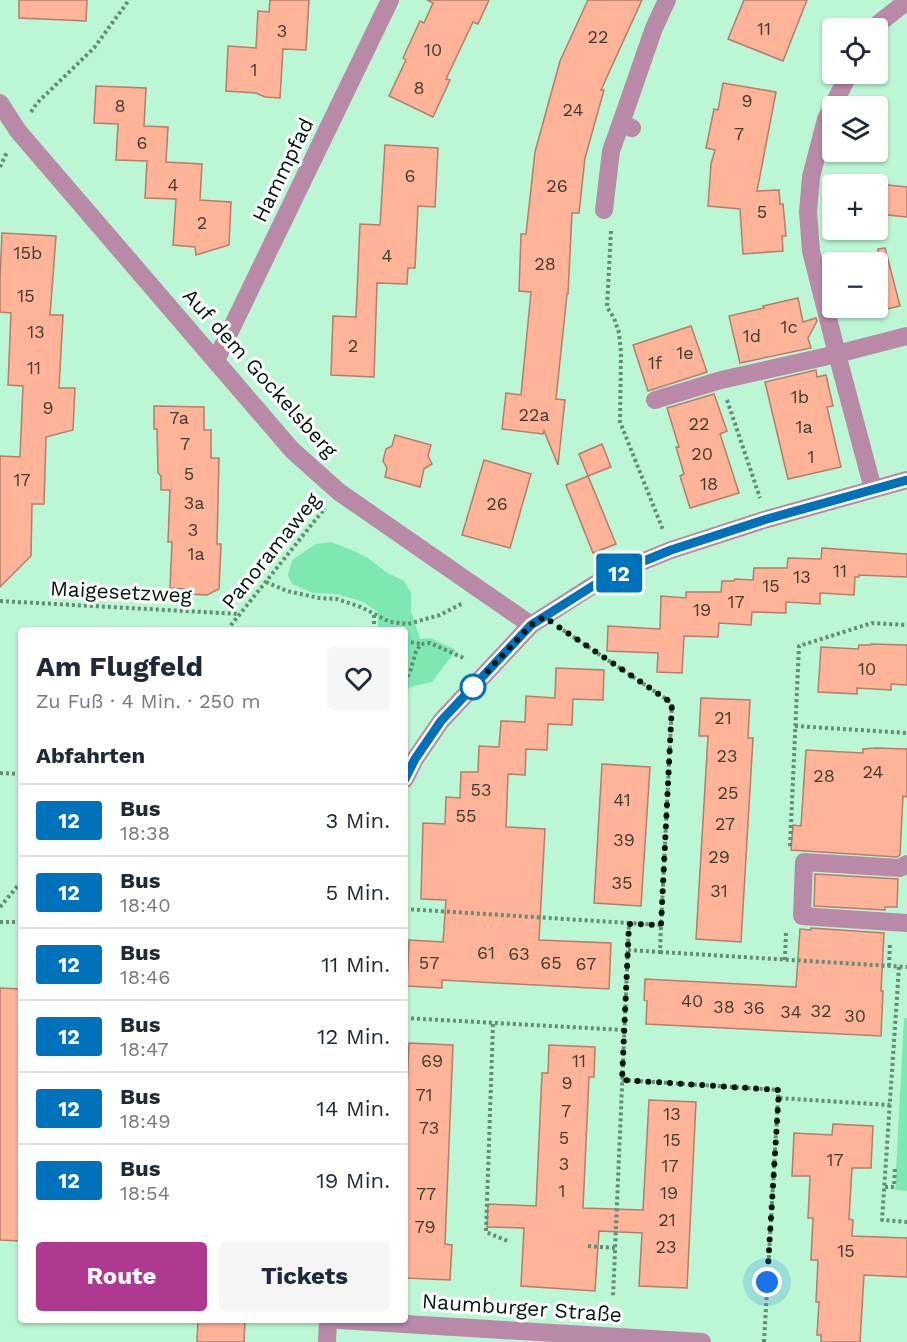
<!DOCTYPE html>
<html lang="de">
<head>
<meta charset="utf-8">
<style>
  :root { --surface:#fff; --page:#f6f6f7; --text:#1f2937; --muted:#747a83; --line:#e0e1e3; --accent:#af3990 }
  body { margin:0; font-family:"Work Sans",sans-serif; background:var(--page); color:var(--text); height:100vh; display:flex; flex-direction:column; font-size:22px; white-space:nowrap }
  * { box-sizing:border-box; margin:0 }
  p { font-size:20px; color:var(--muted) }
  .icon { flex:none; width:33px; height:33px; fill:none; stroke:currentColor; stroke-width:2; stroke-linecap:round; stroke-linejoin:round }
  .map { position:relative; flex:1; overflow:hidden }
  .drawer { position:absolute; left:18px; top:627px; width:390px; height:696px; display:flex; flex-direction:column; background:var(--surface); border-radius:6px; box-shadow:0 2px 4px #0004 }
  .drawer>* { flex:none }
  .badge { padding:0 12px; border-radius:4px; font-size:21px; line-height:39px }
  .buttons { position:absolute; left:822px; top:18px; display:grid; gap:12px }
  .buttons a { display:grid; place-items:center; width:66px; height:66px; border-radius:6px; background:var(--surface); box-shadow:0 2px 4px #0004; font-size:30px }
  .you { position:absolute; width:30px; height:30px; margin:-15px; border:4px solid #fff; border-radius:50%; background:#1a73e8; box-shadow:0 0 0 9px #1a73e833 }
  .map>.badge { position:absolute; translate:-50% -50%; box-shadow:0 0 0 3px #fff }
  h2 { padding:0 18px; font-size:22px; line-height:54px }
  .round { display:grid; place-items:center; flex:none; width:63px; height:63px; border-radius:6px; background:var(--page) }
  .summary { display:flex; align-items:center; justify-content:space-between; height:102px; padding:0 18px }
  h1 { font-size:28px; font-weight:700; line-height:45px }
  .cta { display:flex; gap:12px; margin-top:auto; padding:12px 18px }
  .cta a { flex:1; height:69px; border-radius:6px; background:var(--accent); color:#fff; font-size:24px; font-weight:700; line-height:69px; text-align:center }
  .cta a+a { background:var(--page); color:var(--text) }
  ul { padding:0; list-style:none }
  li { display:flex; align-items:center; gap:18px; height:72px; padding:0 18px; border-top:2px solid var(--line) }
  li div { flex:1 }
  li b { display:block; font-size:22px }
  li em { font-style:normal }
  li .badge { min-width:66px; font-weight:700; text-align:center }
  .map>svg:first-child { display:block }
  .green { fill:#7ee8b2 }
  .building { fill:#ffb399; stroke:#b57d6a; stroke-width:1.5 }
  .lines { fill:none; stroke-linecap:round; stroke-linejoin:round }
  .path { stroke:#638d76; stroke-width:4; stroke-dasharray:3 3; stroke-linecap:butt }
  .minor { stroke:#b989a8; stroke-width:18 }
  .line-casing { stroke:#fff; stroke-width:14 }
  .line { stroke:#0072bc; stroke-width:9 }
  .walk { stroke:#01170c; stroke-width:6; stroke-dasharray:0 10.8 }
  .stop-dot { fill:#fff; stroke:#0072bc; stroke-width:3 }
  .labels { text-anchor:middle; stroke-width:6; stroke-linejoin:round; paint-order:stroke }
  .number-label { font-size:18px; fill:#403e2f }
  .street-label { font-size:21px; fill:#01170c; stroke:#fff }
</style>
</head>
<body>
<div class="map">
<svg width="907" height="1342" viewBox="0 0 907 1342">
  <rect width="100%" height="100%" fill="#bbf7d5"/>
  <g class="green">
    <path d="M331,542l21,8 16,8 18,14 18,9 7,12v18l9,28 10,-1 26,12 -24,32 -22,5 -5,5v-62h-27v-18l-15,-10 -26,-8 -24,-1 -21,-9 -4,-9 4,-15 24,-16z"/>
    <path d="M904,1018h3v173l-12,-1z"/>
  </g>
  <g class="building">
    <path d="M19,0h68l-1,21 -67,-3z"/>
    <path d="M270,0h39l-3,50 -23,-1 -3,49 -15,-1 -9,-4 -30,-2 2,-45 28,2 2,-37 11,1z"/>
    <path d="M427,0h62l-11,24 -5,-2 -27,57 4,1 -17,37 -44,-21 17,-36 -3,-2 17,-37 4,2 9,-20z"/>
    <path d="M588,0h54l-41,90h3l-19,68 -6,55h-7l-4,81h-1l-11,105 9,1 -7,65 -14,-34 -1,3 -41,-5 4,-36 15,2 10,-103 -12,-1 2,-57h5l9,-82 25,-91z"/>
    <path d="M744,0h63l-24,61 -55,-22z"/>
    <path d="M723,83l53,9 -19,99 22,-1 1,14h3l3,32h-4l1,15 -40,3 -3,-45 -32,-3 3,-42 4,-14 -9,-2 8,-39 4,1z"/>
    <path d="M96,86l50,2 -2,38 24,1 -2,35 36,2 -2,36 31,2 -2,43 -33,10 -1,-8 -22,-2 3,-46 -31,-1 2,-37 -31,-1 2,-36 -24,-1z"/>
    <path d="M385,145l53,3 -3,59 -17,-1 -3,62h-7l-1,16 -30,-1 -3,94 -43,-2 2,-59 23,1 4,-93 20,1z"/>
    <path d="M878,184l29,3v30l-29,-3z"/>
    <path d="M2,233l54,3 -6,79h13l-4,73h16l-2,42 -27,7 -2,67h-12l-1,52 -31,31v-131l20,1 3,-71 -15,-1 3,-72 -11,-1v-34z"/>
    <path d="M885,248l15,58 -22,5v-62z"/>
    <path d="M798,298l5,24 13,-4 1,3 -9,17 3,10 -71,15 -11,-47 35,-8 -1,-2z"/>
    <path d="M691,326l16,46 -59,19 -15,-46z"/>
    <path d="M816,370l1,7 9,-2 7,31 -6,1 14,60 -53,12 -23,-97z"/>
    <path d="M714,394l13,37 -7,3 19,59 -49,15 -10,-32 4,-2 -8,-27h3l-12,-39z"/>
    <path d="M154,406l50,1v23h7v28h8l-2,86h4l-2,45 -12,6 -18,-1 -3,-5 -16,-1 2,-46h-4l2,-52h-9v-14l-3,-3 -1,-44h-3z"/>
    <path d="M395,435l36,10 -3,11 4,8 -8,5 -4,18 -35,-10 2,-9 -4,-7 3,-12 6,-3z"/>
    <path d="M602,444l9,23 -23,9 -9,-22z"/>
    <path d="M484,460l47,14 -21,74 -48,-13z"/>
    <path d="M588,476l28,68 -23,9 -27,-68z"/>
    <path d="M822,548l85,6v23l-48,-2v2h-4l-1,18 -34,-2v11l-34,-2v11l-34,-1 -1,13 -32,-2 -1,14 -34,-1 -2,37 -25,-1 1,-19 -51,-2 1,-25 52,3 1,-33 25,2v-6h35l1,-11h12l1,-2 18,1 1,-12h33l1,-10 33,1z"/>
    <path d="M871,644l36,1v40l-16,-1v6l-34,-2v6l-39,-2 3,-45 37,2 1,-4h11z"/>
    <path d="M556,668l48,2 -1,30 -30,-1 -1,26 -24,-1 -1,26 -21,-1 -1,26 -17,-1 -2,53 39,2 -6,111 72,3 -2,46 -167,-9v8l-35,-2 2,-46 34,2 3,-42 -25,-1 2,-76 22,1 1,-27 14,1 1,-26h17l1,-26 20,1 2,-26 24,1 1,-26 29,2z"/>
    <path d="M701,698l49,2 -2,38h5l-12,204 -45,-3 12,-203h-9z"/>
    <path d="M876,748l31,1v48l-4,-1 -3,59 -3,2 -106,-7 2,-25 8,1 5,-76 57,3v-4z"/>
    <path d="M602,764l48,3 -9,139 -47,-3z"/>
    <path d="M815,874l83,5 -1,28h-12v3l-71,-4z"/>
    <path d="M811,928l73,5 -3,58h2l-2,45 -235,-12 1,-23 -3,-1 1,-21 151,8 4,-58 11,1z"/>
    <path d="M0,988l21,1v252l-21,-1z"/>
    <path d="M409,1043l44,2 -8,199 7,1 -2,35 -44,-2 1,-34h-2v-108z"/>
    <path d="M549,1045l46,2 -1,30h-5l-6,131 60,2 6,-110 47,2 -9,186 -48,-2 3,-53 -43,-2 -4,60 -74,-5 3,-58 -37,-1 1,-23 48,2 6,-133h6z"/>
    <path d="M833,1124l40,2 -2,42h-19l-3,51 4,1 -1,16 55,2v39l-43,-2 -4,67h-39v-7h-4l2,-33h-3l2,-42h-7l2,-42h-5l2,-42h-18l2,-43 38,2z"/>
    <path d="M198,1320h47l-1,22h-47z"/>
  </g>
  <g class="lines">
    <g class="path">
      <path d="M31,112l6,-9 57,-55 35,-48"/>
      <path d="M0,167l7,-15"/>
      <path d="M611,231l-4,76 7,11 5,15 2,19 -1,70 43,108"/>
      <path d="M727,400l33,98"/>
      <path d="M266,582l21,9 32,7 18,1 24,8 29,15 18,2 32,-9 23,-12"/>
      <path d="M0,601l240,13"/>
      <path d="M227,630l98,-122"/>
      <path d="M374,630v-16"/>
      <path d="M563,630l109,73 -11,222 -32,-2"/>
      <path d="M405,641l16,3"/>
      <path d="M405,682l6,-13 5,-18 5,-7 9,-1 36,16"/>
      <path d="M795,726l112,7"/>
      <path d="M0,773l21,1"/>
      <path d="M790,846l9,-200 73,-23 35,2"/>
      <path d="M0,907l21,-25"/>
      <path d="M405,909l224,14 -16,374"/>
      <path d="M0,922h21"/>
      <path d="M628,950l32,2 1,-27"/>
      <path d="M660,952l247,15"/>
      <path d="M785,960l1,-29"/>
      <path d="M889,966l1,-23"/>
      <path d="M899,967l-17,253 25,2"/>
      <path d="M405,1018l219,12"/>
      <path d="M493,1024l-7,208 24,10"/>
      <path d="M622,1080l157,10 -1,8"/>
      <path d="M885,1187h9l1,-20"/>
      <path d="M588,1246l27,2"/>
      <path d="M764,1342l14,-244 112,7"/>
    </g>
    <g class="minor">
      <path d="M873,28l34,-27"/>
      <path d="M849,74l-23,45 -15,58 -3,35 3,39 26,103 36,135"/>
      <path d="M0,103l18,28 274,319 47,42 192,133"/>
      <path d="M632,128l-11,-5 33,-95 13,-28"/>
      <path d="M604,210l7,-59 10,-28"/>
      <path d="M216,360l174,-360"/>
      <path d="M655,400l66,-20 116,-26 70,-18"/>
      <path d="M405,779l10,-20 26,-38 90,-96 64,-41 44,-21 32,-13 96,-31 140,-39"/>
      <path d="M907,864l-7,4 -96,-6 -2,54 105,7"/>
      <path d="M339,1320l363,22"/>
      <path d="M327,1342l1,-22"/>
    </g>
  </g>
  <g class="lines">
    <defs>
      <path id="line" d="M405,779l10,-20 26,-38 90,-96 65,-41 43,-21 32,-13 96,-31 140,-39"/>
    </defs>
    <use href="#line" class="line-casing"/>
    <use href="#line" class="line"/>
    <path class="walk" d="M473,687l58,-62 13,-8 128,86 -11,222 -32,-1 -7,156 157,10 -12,192"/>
  </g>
  <circle class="stop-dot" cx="473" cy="687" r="12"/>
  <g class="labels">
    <g class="number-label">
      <text x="764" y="35">11</text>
      <text x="282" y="37">3</text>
      <text x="598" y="43">22</text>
      <text x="433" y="56">10</text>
      <text x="254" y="76">1</text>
      <text x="419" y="94">8</text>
      <text x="747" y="107">9</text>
      <text x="120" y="112">8</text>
      <text x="573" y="116">24</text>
      <text x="739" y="140">7</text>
      <text x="142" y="149">6</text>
      <text x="410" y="182">6</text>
      <text x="173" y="191">4</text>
      <text x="557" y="192">26</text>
      <text x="762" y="218">5</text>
      <text x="202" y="229">2</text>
      <text x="28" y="259">15b</text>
      <text x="387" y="262">4</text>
      <text x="545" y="270">28</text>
      <text x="26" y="302">15</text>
      <text x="789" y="333">1c</text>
      <text x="36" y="338">13</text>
      <text x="752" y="342">1d</text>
      <text x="353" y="352">2</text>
      <text x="685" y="359">1e</text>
      <text x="655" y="369">1f</text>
      <text x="34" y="374">11</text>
      <text x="800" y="403">1b</text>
      <text x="48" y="414">9</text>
      <text x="534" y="421">22a</text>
      <text x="179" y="424">7a</text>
      <text x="699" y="430">22</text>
      <text x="804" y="433">1a</text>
      <text x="185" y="450">7</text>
      <text x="702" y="460">20</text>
      <text x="811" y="463">1</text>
      <text x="189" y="480">5</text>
      <text x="22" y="486">17</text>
      <text x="709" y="490">18</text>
      <text x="194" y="509">3a</text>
      <text x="497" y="510">26</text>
      <text x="193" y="536">3</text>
      <text x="196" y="560">1a</text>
      <text x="840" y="577">11</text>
      <text x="802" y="583">13</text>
      <text x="771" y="592">15</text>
      <text x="736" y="608">17</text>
      <text x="702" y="616">19</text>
      <text x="867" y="675">10</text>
      <text x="723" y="724">21</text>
      <text x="727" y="762">23</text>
      <text x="873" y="778">24</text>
      <text x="824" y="782">28</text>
      <text x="481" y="796">53</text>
      <text x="728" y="799">25</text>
      <text x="622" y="806">41</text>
      <text x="466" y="822">55</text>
      <text x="725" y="830">27</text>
      <text x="624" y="846">39</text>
      <text x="719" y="863">29</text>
      <text x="622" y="889">35</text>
      <text x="719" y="897">31</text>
      <text x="486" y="959">61</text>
      <text x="519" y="960">63</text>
      <text x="429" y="969">57</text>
      <text x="551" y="969">65</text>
      <text x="586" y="970">67</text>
      <text x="692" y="1007">40</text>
      <text x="724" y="1013">38</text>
      <text x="754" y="1014">36</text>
      <text x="821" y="1017">32</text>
      <text x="791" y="1018">34</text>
      <text x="855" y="1022">30</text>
      <text x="432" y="1067">69</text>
      <text x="579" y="1067">11</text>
      <text x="567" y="1089">9</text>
      <text x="424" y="1101">71</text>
      <text x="566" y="1117">7</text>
      <text x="672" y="1120">13</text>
      <text x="429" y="1134">73</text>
      <text x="564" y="1144">5</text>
      <text x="672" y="1146">15</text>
      <text x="835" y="1166">17</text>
      <text x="564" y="1170">3</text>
      <text x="670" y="1172">17</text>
      <text x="562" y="1197">1</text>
      <text x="669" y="1199">19</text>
      <text x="426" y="1200">77</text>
      <text x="667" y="1226">21</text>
      <text x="425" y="1233">79</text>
      <text x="666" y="1253">23</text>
      <text x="846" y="1257">15</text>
    </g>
    <g class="street-label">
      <text transform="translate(283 170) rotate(-64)" y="7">Hammpfad</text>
      <text transform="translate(260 373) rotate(48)" y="7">Auf dem Gockelsberg</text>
      <text transform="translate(271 551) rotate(-51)" y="7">Panoramaweg</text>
      <text transform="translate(121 592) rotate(3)" y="7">Maigesetzweg</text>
      <text transform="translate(522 1308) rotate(4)" y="7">Naumburger Straße</text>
    </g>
  </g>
</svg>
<div class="buttons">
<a><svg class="icon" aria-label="locate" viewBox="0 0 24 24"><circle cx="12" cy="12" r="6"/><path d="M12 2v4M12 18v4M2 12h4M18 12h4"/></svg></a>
<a><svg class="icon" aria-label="layers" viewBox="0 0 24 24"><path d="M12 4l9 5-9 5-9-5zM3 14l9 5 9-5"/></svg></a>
<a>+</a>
<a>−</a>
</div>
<div class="you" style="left:767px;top:1282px"></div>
<b class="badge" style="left:619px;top:573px;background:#0072bc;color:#fff">12</b>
<section class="drawer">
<div class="summary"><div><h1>Am Flugfeld</h1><p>Zu Fuß · 4 Min. · 250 m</p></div><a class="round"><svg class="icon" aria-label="heart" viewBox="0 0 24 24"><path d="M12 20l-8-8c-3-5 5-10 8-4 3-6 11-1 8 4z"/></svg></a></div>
<h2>Abfahrten</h2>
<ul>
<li><span class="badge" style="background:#0072bc;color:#fff">12</span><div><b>Bus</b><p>18:38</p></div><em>3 Min.</em></li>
<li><span class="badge" style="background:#0072bc;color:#fff">12</span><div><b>Bus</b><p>18:40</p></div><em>5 Min.</em></li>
<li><span class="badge" style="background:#0072bc;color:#fff">12</span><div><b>Bus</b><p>18:46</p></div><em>11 Min.</em></li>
<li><span class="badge" style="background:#0072bc;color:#fff">12</span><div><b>Bus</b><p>18:47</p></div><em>12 Min.</em></li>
<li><span class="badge" style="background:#0072bc;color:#fff">12</span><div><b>Bus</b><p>18:49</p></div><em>14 Min.</em></li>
<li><span class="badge" style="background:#0072bc;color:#fff">12</span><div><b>Bus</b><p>18:54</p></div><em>19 Min.</em></li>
</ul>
<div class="cta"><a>Route</a><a>Tickets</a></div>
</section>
</div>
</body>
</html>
